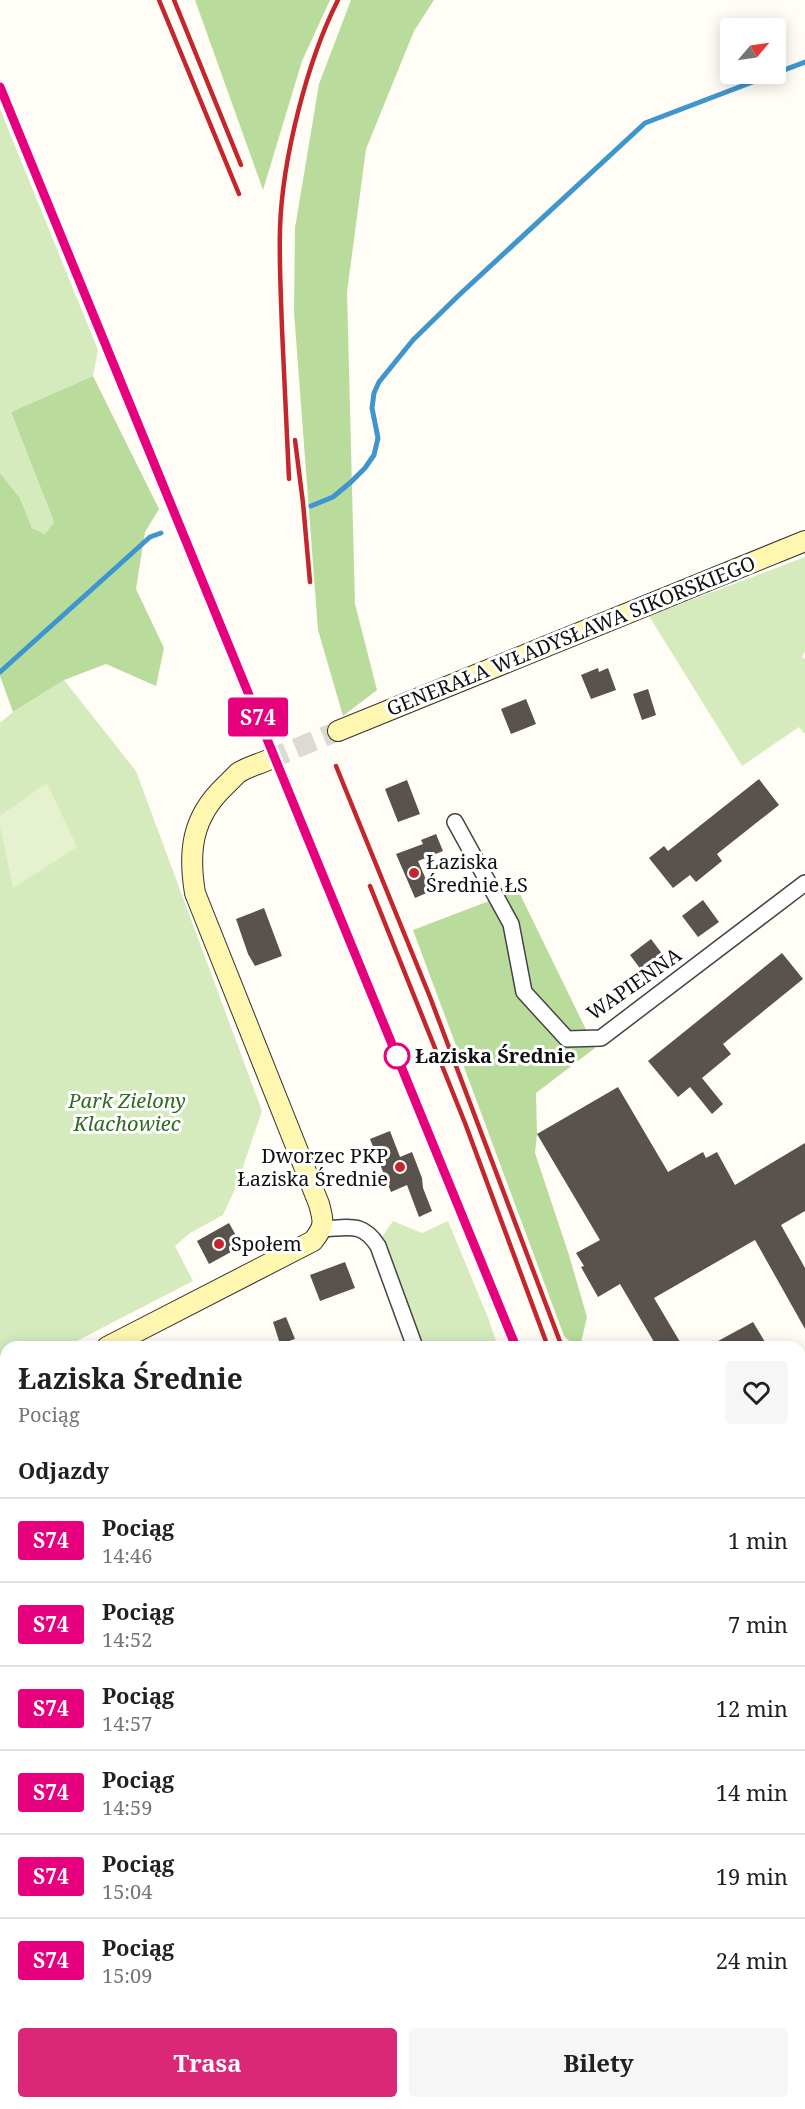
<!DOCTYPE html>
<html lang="pl">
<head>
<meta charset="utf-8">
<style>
  :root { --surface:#fff; --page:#f6f6f6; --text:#202124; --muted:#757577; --line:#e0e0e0; --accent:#db2777 }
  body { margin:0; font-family:"Noto Serif",serif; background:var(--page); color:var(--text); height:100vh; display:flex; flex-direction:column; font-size:22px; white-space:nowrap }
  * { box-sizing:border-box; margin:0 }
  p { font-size:20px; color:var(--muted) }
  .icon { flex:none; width:33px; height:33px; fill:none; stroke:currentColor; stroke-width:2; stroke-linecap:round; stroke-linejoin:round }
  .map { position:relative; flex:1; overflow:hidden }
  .details { position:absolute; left:0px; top:1341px; width:806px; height:768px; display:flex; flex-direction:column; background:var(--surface); border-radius:18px 18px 0 0; box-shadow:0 3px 15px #0003 }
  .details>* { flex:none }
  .badge { padding:0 12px; border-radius:4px; font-size:21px; line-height:39px }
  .needle { width:39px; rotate:61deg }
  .controls { position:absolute; left:720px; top:18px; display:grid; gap:12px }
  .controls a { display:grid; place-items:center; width:66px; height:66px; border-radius:6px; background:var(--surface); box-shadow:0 3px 15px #0003; font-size:30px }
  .map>.badge { position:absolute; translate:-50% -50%; box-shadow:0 0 0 3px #fff }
  h2 { padding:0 18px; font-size:22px; line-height:54px }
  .round { display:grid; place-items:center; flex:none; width:63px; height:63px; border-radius:6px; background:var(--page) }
  .summary { display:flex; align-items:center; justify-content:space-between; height:102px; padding:0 18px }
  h1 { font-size:28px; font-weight:700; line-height:45px }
  .cta { display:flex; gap:12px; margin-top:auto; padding:12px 18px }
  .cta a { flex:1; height:69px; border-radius:6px; background:var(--accent); color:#fff; font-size:24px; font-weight:700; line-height:69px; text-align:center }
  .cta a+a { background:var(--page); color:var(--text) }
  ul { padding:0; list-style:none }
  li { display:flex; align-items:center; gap:18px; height:84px; padding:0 18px; border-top:2px solid var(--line) }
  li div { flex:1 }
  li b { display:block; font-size:22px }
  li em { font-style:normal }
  li .badge { min-width:66px; font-weight:700; text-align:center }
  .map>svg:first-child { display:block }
  .green { fill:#d5ebbd }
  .forest { fill:#b9dc9c }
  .pitch { fill:#e6f2cf }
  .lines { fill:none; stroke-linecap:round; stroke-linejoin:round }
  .stream { stroke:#3f96cf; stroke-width:5 }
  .building { fill:#5a524d }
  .secondary-tunnel { stroke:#dbdad3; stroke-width:20; stroke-dasharray:20 10; stroke-linecap:butt }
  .street-casing { stroke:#444; stroke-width:18 }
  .secondary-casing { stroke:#333; stroke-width:22 }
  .street { stroke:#fff; stroke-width:15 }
  .secondary { stroke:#fff6b0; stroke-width:20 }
  .rail { stroke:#c4262e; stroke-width:4.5 }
  .line-casing { stroke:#fff; stroke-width:14 }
  .line { stroke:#e6007e; stroke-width:9 }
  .poi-dot { fill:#c4262e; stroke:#fff; stroke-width:2 }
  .stop-dot { fill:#fff; stroke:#e6007e; stroke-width:3 }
  .labels { text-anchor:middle; stroke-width:6; stroke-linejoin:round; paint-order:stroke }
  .street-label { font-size:20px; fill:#111; stroke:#fff }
  .poi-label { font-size:20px; fill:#111; stroke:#fff; text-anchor:start }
  .stop-label { font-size:20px; font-weight:bold; fill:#111; stroke:#fff; text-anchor:start }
  .park-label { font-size:20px; font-style:italic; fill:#2f6b1f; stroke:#fff }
</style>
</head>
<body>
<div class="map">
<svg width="805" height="2109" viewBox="0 0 805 2109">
  <rect width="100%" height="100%" fill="#fffdf5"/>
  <g class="green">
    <path d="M0,109l98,241 -5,26 -82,36 43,110 -9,12 -13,-6 -12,-30 -20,-25z"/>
    <path d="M805,557v94l-3,6 3,2v75l-6,-7 -57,39 -93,-150z"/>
    <path d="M64,680l72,91 126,340 -26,76 -13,28 -33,18 -15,13 18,35 -128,66h-59v19l-6,-11v-632l13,-11z"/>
    <path d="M393,1221l29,12 26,-12 41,99 9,27h-76l-40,-110z"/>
    <path d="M805,1558v398l-5,-15v-380z"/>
    <path d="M738,2103h54l3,6h-63l-1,-3z"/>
  </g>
  <g class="forest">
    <path d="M195,0h135l-28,61 -39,129z"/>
    <path d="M351,0h83l-20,31 -48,118 -19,143 8,312 22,86 -34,26 -25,-86 -24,-318 1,-84 24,-144z"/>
    <path d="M93,376l66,133 -14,23 -9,57 28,59 -8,38 -50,-22 -42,16 -51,32 -13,-36v-203l20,25 12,30 13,6 9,-12 -43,-110z"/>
    <path d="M518,890l77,158 -59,45 1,41 -2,19 34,102 18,62 -7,30h-4l-12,-11 -151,-406z"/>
    <path d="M442,2103h296l-14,6 -203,-2 -8,2h-86z"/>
  </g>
  <path class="pitch" d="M47,783l30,64 -64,41 -13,-62v-10z"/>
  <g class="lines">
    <g class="stream">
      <path d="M311,506l22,-9 18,-15 14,-14 9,-13 4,-17 -6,-30 2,-15 5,-11 34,-42 45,-44 187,-173 160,-61"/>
      <path d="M0,672l150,-135 11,-4"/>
    </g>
  </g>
  <g class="building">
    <path d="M598,668l1,4 9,-4 8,22 -25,9 -10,-24z"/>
    <path d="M648,689l8,26 -14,5 -9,-26z"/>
    <path d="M526,699l10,25 -25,10 -10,-25z"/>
    <path d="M759,779l20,26 -62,49 5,7 -26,21 -6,-7 -17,13 -24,-30 15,-12 4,5z"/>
    <path d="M407,780l13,34 -22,8 -13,-33z"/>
    <path d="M436,834l7,17 -25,10 13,30 -16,7 -19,-44 27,-10 -2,-4z"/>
    <path d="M703,900l16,22 -21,15 -16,-21z"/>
    <path d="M264,908l18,48 -27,10 -7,-12 -12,-35z"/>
    <path d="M651,939l15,20 -21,16 -15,-20z"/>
    <path d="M782,953l21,26 -80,65 8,10 -29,24 21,26 -11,10 -22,-27 -12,10 -30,-36z"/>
    <path d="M618,1087l50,85 35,-20 3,6 11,-6 18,33 70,-42v68l-24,14 24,43v61l-50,-89 -101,58 29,49h-26l-37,-63 -22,13 -17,-30 3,-1 -8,-13 24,-13 -63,-106z"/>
    <path d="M390,1131l10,26 12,-5 10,26 1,10 9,23 -13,6 -12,-32 -16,7 -21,-53z"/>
    <path d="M229,1223l13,23 -33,18 -12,-23z"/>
    <path d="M345,1262l10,26 -35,13 -10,-26z"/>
    <path d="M286,1317l9,22 -15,5 -7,-22z"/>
    <path d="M753,1322l15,25h-61z"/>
  </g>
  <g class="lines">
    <path class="secondary-tunnel" d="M268,760l70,-29"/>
    <defs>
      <g id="street">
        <path d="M455,822l56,102 13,68 43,47 34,-1 204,-155"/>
        <path d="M322,1229c26,-1 40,-8 56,17l37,101"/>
        <path d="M1,1463l3,-62"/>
        <path d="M0,2046l6,-2"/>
        <path d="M240,2103l2,6"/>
      </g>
      <g id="secondary">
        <path d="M338,731l467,-190"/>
        <path d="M107,1347l206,-106c12,-15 11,-19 6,-37l-124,-311c-7,-42 -3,-76 30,-107 4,-4 9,-9 13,-13 9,-6 21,-9 30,-13"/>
        <path d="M0,1393l4,8 2,-1"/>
      </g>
    </defs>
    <use href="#street" class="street-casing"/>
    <use href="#secondary" class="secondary-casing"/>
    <use href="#street" class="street"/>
    <use href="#secondary" class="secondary"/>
    <g class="rail">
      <path d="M159,0l80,194"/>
      <path d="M174,0l67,165"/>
      <path d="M0,87l516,1260"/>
      <path d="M295,440l8,63 7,79"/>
      <path d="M289,479c-2,-50 -5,-100 -7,-150 -1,-33 -3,-67 -2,-100 2,-69 27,-168 58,-229"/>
      <path d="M336,766l94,231 132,350"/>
      <path d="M370,886l95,237 83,224"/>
      <path d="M800,2003l5,14"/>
      <path d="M800,2085l5,15"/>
    </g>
  </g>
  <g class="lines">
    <defs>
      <path id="line" d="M0,87l516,1260"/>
    </defs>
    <use href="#line" class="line-casing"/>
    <use href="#line" class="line"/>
  </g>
  <g class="poi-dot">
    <circle cx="414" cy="873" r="6"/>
    <circle cx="400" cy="1167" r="6"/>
    <circle cx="219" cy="1244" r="6"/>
  </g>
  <circle class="stop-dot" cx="397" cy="1056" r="12"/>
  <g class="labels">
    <g class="street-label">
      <text transform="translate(571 636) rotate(-22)" y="7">GENERAŁA WŁADYSŁAWA SIKORSKIEGO</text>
      <text transform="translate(634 984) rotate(-35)" y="7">WAPIENNA</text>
    </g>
    <g class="poi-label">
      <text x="426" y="869">Łaziska<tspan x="426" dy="23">Średnie ŁS</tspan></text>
      <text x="388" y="1163" text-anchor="end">Dworzec PKP<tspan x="388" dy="23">Łaziska Średnie</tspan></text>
      <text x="231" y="1251">Społem</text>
    </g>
    <g class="stop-label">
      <text x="415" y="1063">Łaziska Średnie</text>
    </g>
    <g class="park-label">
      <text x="127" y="1108">Park Zielony<tspan x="127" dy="23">Klachowiec</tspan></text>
    </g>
  </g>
</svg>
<div class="controls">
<a><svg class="needle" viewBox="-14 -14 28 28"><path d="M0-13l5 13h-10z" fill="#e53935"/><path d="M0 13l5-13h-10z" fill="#757577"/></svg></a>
</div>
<b class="badge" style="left:258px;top:717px;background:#e6007e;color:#fff">S74</b>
<section class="details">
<div class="summary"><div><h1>Łaziska Średnie</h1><p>Pociąg</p></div><a class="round"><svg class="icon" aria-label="heart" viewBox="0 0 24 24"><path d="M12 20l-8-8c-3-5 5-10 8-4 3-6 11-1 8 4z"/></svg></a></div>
<h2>Odjazdy</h2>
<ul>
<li><span class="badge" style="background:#e6007e;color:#fff">S74</span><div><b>Pociąg</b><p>14:46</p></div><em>1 min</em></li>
<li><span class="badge" style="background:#e6007e;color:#fff">S74</span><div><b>Pociąg</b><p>14:52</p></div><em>7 min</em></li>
<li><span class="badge" style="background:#e6007e;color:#fff">S74</span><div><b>Pociąg</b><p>14:57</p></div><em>12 min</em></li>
<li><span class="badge" style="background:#e6007e;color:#fff">S74</span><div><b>Pociąg</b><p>14:59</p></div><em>14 min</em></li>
<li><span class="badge" style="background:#e6007e;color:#fff">S74</span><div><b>Pociąg</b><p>15:04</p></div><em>19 min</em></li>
<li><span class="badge" style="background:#e6007e;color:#fff">S74</span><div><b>Pociąg</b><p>15:09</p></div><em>24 min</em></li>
</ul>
<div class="cta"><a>Trasa</a><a>Bilety</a></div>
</section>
</div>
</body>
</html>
